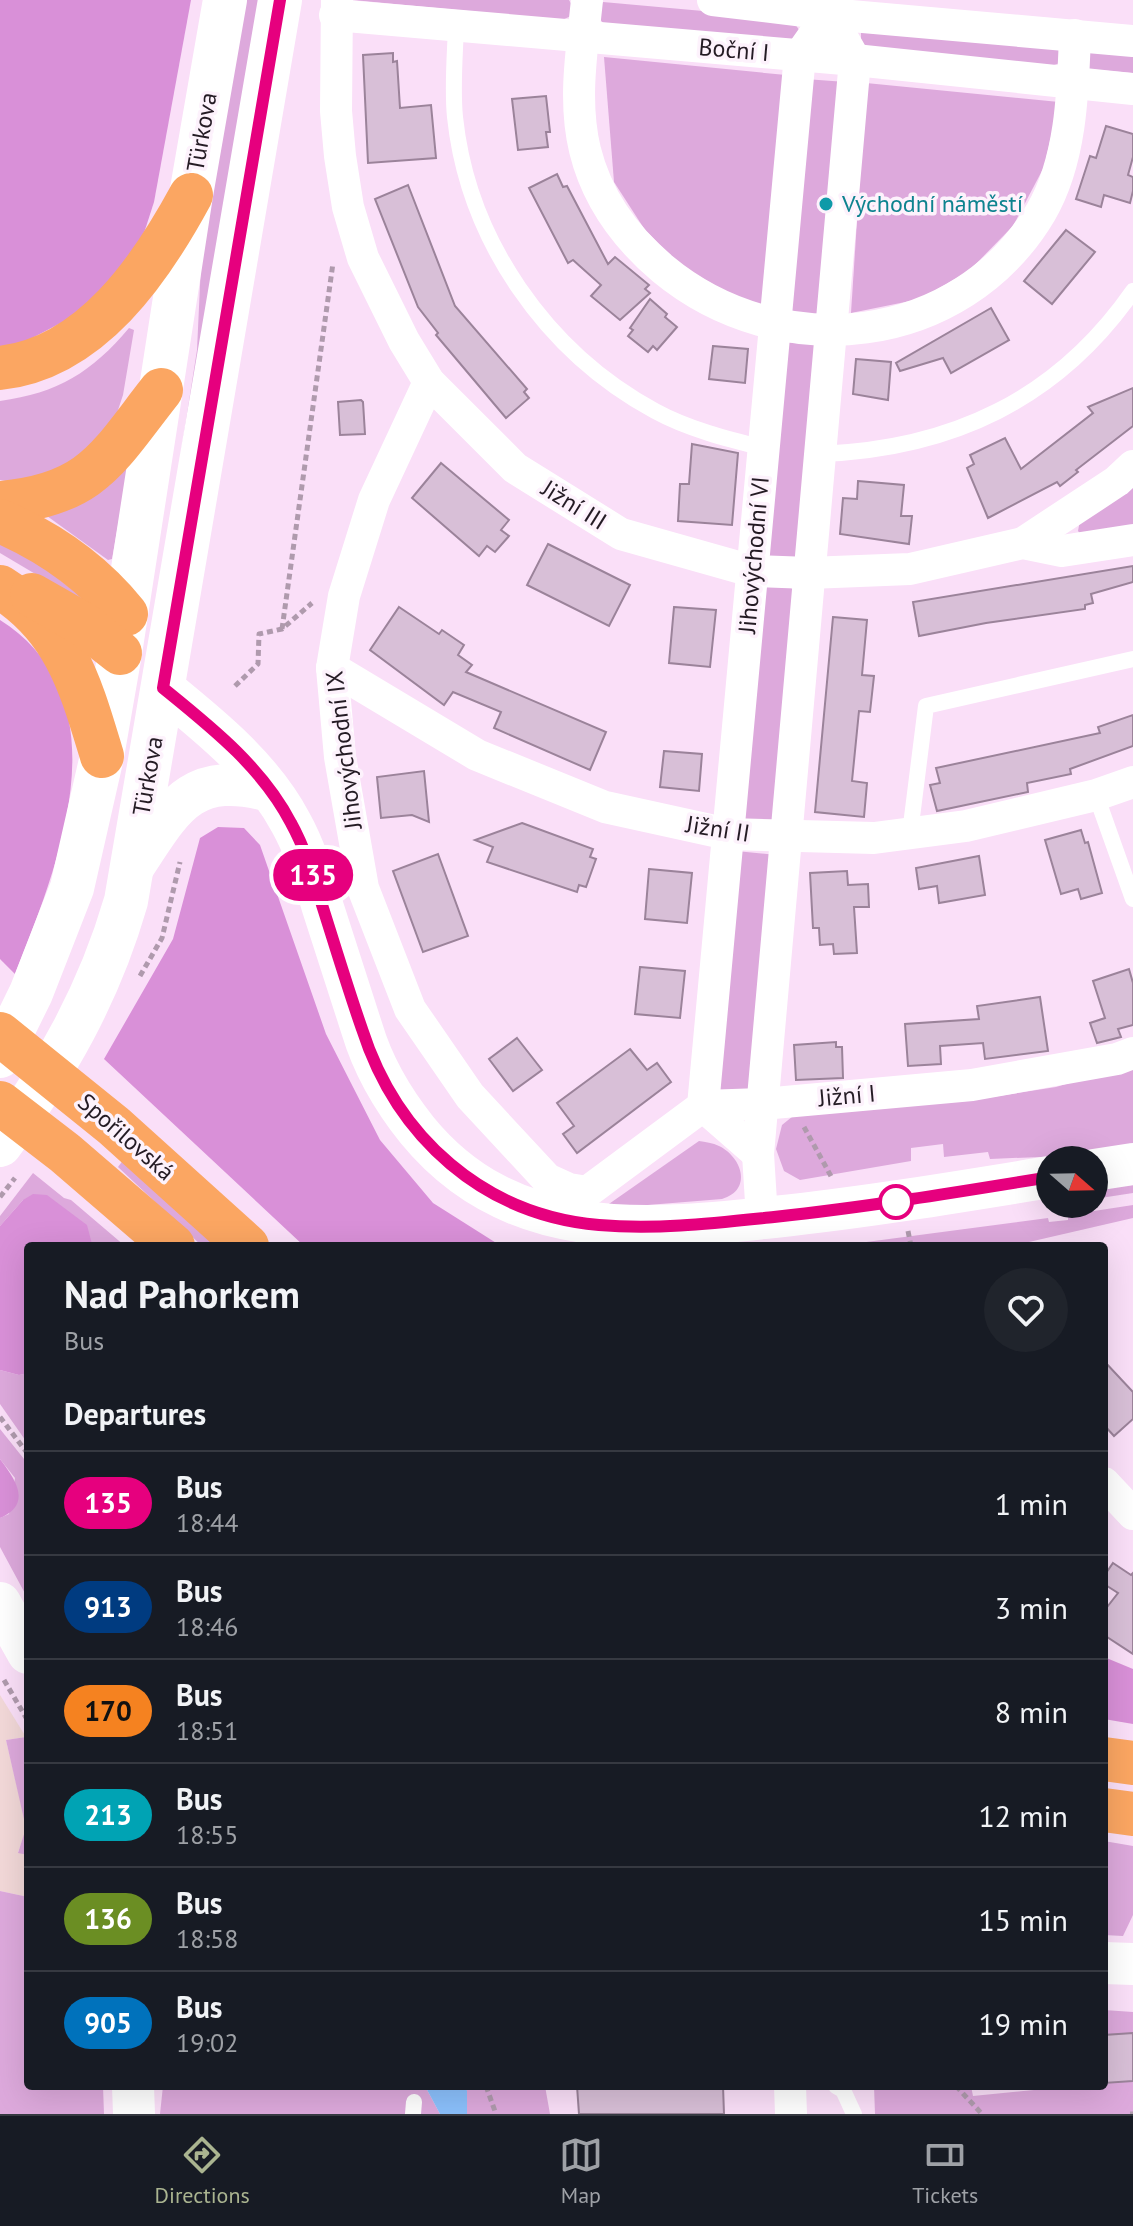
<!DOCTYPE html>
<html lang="en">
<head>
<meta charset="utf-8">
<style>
  :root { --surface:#171b24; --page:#20242c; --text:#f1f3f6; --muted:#9ea1a6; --line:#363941; --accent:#aab490 }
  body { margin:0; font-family:"PT Sans",sans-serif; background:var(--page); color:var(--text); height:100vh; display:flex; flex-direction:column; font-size:30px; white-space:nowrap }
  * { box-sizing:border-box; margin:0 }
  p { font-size:26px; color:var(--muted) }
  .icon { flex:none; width:44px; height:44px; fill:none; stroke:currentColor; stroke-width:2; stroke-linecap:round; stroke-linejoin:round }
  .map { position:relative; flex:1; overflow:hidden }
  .drawer { position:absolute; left:24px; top:1242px; width:1084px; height:848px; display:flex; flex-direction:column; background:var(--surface); border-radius:8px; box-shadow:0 8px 32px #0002 }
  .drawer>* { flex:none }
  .badge { padding:0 16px; border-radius:26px; font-size:28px; line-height:52px }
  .needle { width:52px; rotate:110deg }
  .fabs { position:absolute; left:1036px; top:1146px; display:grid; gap:16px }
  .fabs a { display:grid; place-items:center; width:72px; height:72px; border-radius:50%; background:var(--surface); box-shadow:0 8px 32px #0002; font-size:40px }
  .map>.badge { position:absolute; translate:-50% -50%; box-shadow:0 0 0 4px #fff }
  h2 { padding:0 40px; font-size:30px; line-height:72px }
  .round { display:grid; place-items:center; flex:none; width:84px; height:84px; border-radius:42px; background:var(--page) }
  .headline { display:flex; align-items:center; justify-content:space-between; height:136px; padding:0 40px }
  h1 { font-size:38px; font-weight:700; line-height:60px }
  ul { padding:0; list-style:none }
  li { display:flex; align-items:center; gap:24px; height:104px; padding:0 40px; border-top:2px solid var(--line) }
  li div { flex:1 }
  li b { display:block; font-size:30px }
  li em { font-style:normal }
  li .badge { min-width:88px; font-weight:700; text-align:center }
  .tab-bar { display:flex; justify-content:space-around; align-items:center; height:112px; border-top:2px solid var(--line); background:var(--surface); font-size:22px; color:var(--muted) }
  .tab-bar a { display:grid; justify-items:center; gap:4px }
  .tab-bar .on { color:var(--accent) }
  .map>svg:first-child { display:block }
  .industrial { fill:#f2d8d8 }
  .green { fill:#dda9dc }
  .forest { fill:#d990d8 }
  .water { fill:#8bc0fc }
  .building { fill:#d8bfd7; stroke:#9b839a; stroke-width:2 }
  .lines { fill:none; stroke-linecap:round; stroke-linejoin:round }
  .path { stroke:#af9aad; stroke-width:5; stroke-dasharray:6 4; stroke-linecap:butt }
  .service { stroke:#fff; stroke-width:16 }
  .minor { stroke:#fff; stroke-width:32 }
  .tertiary { stroke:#fff; stroke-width:42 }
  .secondary { stroke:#fff; stroke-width:44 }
  .trunk { stroke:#fba662; stroke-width:44 }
  .line-casing { stroke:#fff; stroke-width:18 }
  .line { stroke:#e6007e; stroke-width:12 }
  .culture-dot { fill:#0f9aa8; stroke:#fdf2fc; stroke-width:3 }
  .stop-dot { fill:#fff; stroke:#e6007e; stroke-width:4 }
  .labels { text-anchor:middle; stroke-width:7; stroke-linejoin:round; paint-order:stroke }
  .street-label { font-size:24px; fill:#241b24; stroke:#fdf2fc }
  .culture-label { font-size:24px; fill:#0d838f; stroke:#fdf2fc; text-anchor:start }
</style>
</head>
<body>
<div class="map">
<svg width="1133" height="2114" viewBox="0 0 1133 2114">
  <rect width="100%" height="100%" fill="#fadff8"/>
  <path class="industrial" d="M0,1695l26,42 -20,3 21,89 -9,23 10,3v42l-28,-6z"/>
  <g class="green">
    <path d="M242,0h18l-86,497 23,-147 6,-129z"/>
    <path d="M353,0h216l4,7 -2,9 -9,4z"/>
    <path d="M603,2l189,17 7,11 -8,11 -188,-18 -7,-9z"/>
    <path d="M865,29l191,16 6,7 1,10 -12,4 -185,-18 -5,-7v-8z"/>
    <path d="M1085,52l48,1v20l-46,-4z"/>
    <path d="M604,57l182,18 -24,231 -31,-11 -49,-29 -37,-36 -31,-48z"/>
    <path d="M805,79l41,3 -28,235 -30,-4z"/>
    <path d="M866,83l193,19 -15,65 -31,59 -44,45 -49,28 -69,14z"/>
    <path d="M129,328l5,2 -11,65 -7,21 -44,52 -60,14 -12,-2v-79c58,-8 92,-29 129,-73z"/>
    <path d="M781,342l42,3 -18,213 -38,6z"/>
    <path d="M122,466l6,3 -16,90 -4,1 -61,-44z"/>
    <path d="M1133,487v46l-49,5 -6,-7 2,-11z"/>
    <path d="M0,542l44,25 57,46 -101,-60z"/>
    <path d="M760,587h29l12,6 -23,238 -40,-1z"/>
    <path d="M736,851l41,4 -23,237 -36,1z"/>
    <path d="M1133,1064v82l-45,9 -98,4 -2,-7 -44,5 -1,-13 -32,4v13l-111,19 -16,-9 -8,-22 6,-24 16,-13 168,-11 90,-14z"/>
    <path d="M699,1141c6,1 14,2 20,5 23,11 34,44 3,53l-74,6 -42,1z"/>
    <path d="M124,1159l97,87h-19l-84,-79z"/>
    <path d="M33,1173l31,25 7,2 54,46h-34l1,-2 -69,-44 -23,26v-10z"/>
    <path d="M1133,1183v10l-39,6v-4l18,-8z"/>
    <path d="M1133,1205v13l-121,28h-176l212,-28 1,4 19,-2v-5z"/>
    <path d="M0,1370l19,5 9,-2v71l-28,-40z"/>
    <path d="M0,1429l28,35v135l-28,-52v-29l9,-4 6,-36 -15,-19z"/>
    <path d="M26,1737l2,4v114l-10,-2 8,-25 -20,-88z"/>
    <path d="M1104,1841l29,5v69l-10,21 -19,-1z"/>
    <path d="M0,1891l28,6v189h75l1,28h-104z"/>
    <path d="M1104,2010l29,2v21l-29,2z"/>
    <path d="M1133,2081v33h-258l-1,-28h97l2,10 102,-10h29v-3z"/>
    <path d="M163,2086h262l15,28h-280z"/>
    <path d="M465,2086h80l5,28h-83v-22z"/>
  </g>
  <g class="forest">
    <path d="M0,0h191l-37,202 -9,28 -13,26 -39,50 -93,49z"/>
    <path d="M0,620c126,80 58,246 15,354l-15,-15z"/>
    <path d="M218,827l26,1 16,17 66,189 54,106 53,63 68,43h-197l-200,-187 69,-120 27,-101z"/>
    <path d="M33,1194l14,1 40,30 5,19 -1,2h-63v127l-9,2 -19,-5v-144l23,-26z"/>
    <path d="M0,1459c15,20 33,45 0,59z"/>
    <path d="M1104,1657l29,12v55l-29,-5z"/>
  </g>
  <path class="water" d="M425,2086h40l2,5v23h-27z"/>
  <g class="building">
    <path d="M393,53v9l4,-1 3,47 31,-3 5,53 -68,5 -5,-108z"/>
    <path d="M546,96l4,36h-4l2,15 -30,3 -6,-51z"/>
    <path d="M1106,126l27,8v23l-5,18 5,2v14l-3,12 -26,-8 -3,12 -25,-8 14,-43 6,2z"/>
    <path d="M557,174l6,13 4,-1 41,78 7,-7 34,28 -4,4 5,4 -30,27 -29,-24 10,-11 -28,-25 -5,3 -39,-75z"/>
    <path d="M408,185l47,121 72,83 -3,3 5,6 -23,20 -70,-83 2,-2 -20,-26 -43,-108z"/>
    <path d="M1066,230l29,22 -43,52 -28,-23z"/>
    <path d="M650,299l17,15 -2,3 12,10 -20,23 -4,-4 -5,6 -20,-16 5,-6 -3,-2z"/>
    <path d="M991,308l18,32 -58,33 -8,-15 -43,13 -4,-8z"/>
    <path d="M713,346l35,3 -3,34 -36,-4z"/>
    <path d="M856,359l35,3 -3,38 -35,-6z"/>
    <path d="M1133,388v38l-57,44 2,2 -18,14 -3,-4 -69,36 -21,-50 7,-4 -4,-9 35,-17 16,31 72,-56 -5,-6z"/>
    <path d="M361,400l2,2 2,32 -25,1 -2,-33z"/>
    <path d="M692,444l46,9 -6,72 -54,-4 2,-37h9z"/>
    <path d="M441,463l68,57 -8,10 8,6 -14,16 -8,-6 -8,10 -67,-58z"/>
    <path d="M858,481l46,4 -3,31h11l-3,28 -69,-10 3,-36 14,1z"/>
    <path d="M548,544l82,41 -21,41 -82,-41z"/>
    <path d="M1133,566v16l-42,12 2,9 -8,2v4l-99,14 -67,13 -6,-34z"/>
    <path d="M399,607l40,27 3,-4 22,15 -6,10 14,10 -6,7 140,60 -16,38 -96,-42 7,-16 -48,-20 -9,13 -74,-55z"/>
    <path d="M674,607l42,3 -6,57 -41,-4z"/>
    <path d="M833,617l34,3 -5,55 12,1 -4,36 -11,-1 -7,70 15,2 -3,34 -49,-5z"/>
    <path d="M1133,715v31l-63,23 1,5 -44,9 1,9 -91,19 -7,-26 10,-2 -4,-15 164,-35 -2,-6z"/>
    <path d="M664,751l38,3 -3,37 -39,-4z"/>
    <path d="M424,771l5,51 -17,-7 -31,3 -4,-41z"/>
    <path d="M522,823l71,26 -3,8 6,2 -10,28 -7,-2 -2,7 -90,-30 6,-15 -18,-7z"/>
    <path d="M1081,830l4,13 3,-1 14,51 -21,6 -3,-10 -17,5 -16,-54z"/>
    <path d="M438,854l30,82 -45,16 -30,-81z"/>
    <path d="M979,856l6,39 -46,8 -2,-17 -18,3 -3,-21z"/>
    <path d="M649,869l43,4 -5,50 -42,-4z"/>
    <path d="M847,871l1,14 20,-1 1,23h-15l3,46 -23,1 -1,-10 -13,1 -1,-17h-6l-3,-55z"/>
    <path d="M640,967l45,4 -5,47 -45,-4z"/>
    <path d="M1129,969l4,14v42l-15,4 3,8 -24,6 -7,-20 15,-5 -12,-37z"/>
    <path d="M1040,997l8,54 -63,8 -2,-16 -43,3 1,18 -33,2 -3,-42 74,-5 -2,-13z"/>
    <path d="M517,1038l25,32 -29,21 -24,-32z"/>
    <path d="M836,1042v5h6l1,31 -47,2 -2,-35z"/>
    <path d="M630,1049l17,21 10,-7 14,19 -94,71 -14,-19 11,-8 -17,-23z"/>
    <path d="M1104,1361l29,31v27l-19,17 -10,-11z"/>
    <path d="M1113,1563l18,12 2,-2v81l-29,-19v-24l14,-18 -14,-9v-8z"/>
    <path d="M1133,2033v48l-29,2v-48z"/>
    <path d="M577,2086h146l1,28h-145z"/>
  </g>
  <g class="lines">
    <g class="path">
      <path d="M282,629l51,-366"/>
      <path d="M235,686l23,-22 1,-30 23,-5 30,-26"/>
      <path d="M140,976l22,-38 18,-76"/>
      <path d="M804,1127l28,51"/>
      <path d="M0,1197l15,-19"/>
      <path d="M908,1231l3,15"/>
      <path d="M0,1417l28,37"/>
      <path d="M4,1680l24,41"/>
      <path d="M486,2086l10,28"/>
      <path d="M956,2086l26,28"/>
      <path d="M1130,2114h3"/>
    </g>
    <g class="service">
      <path d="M456,26c-1,30 -4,61 -1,91 13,123 91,235 200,294 33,18 72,28 109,37"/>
      <path d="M820,454c131,-5 237,-54 313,-163"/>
      <path d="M1096,795l37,104"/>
      <path d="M910,833l16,-127 207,-47"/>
      <path d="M836,2086l7,4 11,24"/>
      <path d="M413,2114l1,-12"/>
    </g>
    <g class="minor">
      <path d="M337,0l-1,111 4,45 8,51 15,51 41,83 25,41 86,86 106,66 131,37 57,2 101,-4 113,-26 39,8 71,-11"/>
      <path d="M587,0c-5,50 -14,101 -2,150 12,49 40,87 78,119 117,97 298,78 378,-57 30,-51 32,-119 34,-177"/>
      <path d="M713,0l116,14 304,27"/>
      <path d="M335,15l520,45 278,29"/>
      <path d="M429,382l-55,118 -30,96 -12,72 8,89 23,131 47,121 60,87 77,83 22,10 18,3 116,-86 59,-2 210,-19 145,-26 16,-6"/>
      <path d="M1023,543l94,-62 16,-15"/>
      <path d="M332,668l145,87 128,52 123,27 146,4 92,-12 130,-31 37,-13"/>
      <path d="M703,1106l97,-1051 29,-41 2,-14"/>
      <path d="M703,1106l55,48"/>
      <path d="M762,1218l-4,-64 97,-1094 -26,-46"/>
      <path d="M1104,1483l29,31"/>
      <path d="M790,2086l1,28"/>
    </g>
    <g class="tertiary">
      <path d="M163,688c48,39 99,80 128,135 15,27 23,56 32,85 13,41 26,81 39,121 11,37 31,71 55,101 93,114 225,101 357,87 93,-10 184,-25 276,-40"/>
      <path d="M132,869c40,-60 57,-100 138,-78"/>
      <path d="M1094,1170l39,-6"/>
      <path d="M0,1603l28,50"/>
      <path d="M1104,1963l29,1"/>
      <path d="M133,2086l1,28"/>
    </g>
    <g class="secondary">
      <path d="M0,1056l31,-63 41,-105 30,-132 18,-103 71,-458 34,-195"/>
      <path d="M0,1145c57,-77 99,-151 126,-244l154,-901"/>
    </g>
    <g class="trunk">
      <path d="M0,368c91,-10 151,-99 191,-173"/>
      <path d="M0,503c93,-8 108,-46 161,-113"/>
      <path d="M0,521c49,21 93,52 126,93"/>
      <path d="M0,587c66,41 81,100 102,169"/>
      <path d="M32,595l51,29 37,29"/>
      <path d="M0,1034l114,92 133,120"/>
      <path d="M0,1103l65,50 108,93"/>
      <path d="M1104,1759l29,4"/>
      <path d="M1104,1810l29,4"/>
    </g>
  </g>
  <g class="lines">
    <defs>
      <path id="line" d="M280,0l-117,688c48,39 99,79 128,135 15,27 23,56 32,85 13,41 25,81 39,121 35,109 122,186 237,196 58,5 117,-2 175,-8 93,-10 184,-25 276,-40"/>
    </defs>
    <use href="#line" class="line-casing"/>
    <use href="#line" class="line"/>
  </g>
  <circle class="culture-dot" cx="826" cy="204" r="8"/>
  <circle class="stop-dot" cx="896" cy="1202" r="16"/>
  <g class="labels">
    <g class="street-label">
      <text transform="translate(734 50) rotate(5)" y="8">Boční I</text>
      <text transform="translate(202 132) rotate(-80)" y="8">Türkova</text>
      <text transform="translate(574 505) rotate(32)" y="8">Jižní III</text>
      <text transform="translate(754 555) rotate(-85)" y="8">Jihovýchodní VI</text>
      <text transform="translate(344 750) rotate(-97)" y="8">Jihovýchodní IX</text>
      <text transform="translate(148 776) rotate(-80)" y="8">Türkova</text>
      <text transform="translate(718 829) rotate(9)" y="8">Jižní II</text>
      <text transform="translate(847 1096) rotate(-5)" y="8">Jižní I</text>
      <text transform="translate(126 1137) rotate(41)" y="8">Spořilovská</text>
    </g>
    <g class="culture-label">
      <text x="842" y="212">Východní náměstí</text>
    </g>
  </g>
</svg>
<div class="fabs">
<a><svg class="needle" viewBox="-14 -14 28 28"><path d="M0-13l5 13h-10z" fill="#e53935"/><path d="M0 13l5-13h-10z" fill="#9ea1a6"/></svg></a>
</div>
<b class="badge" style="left:313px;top:875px;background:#e6007e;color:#fff">135</b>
<section class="drawer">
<div class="headline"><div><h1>Nad Pahorkem</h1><p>Bus</p></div><a class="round"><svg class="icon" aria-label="heart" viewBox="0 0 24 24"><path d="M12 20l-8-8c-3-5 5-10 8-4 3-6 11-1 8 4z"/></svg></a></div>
<h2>Departures</h2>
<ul>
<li><span class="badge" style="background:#e6007e;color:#fff">135</span><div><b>Bus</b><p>18:44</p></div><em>1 min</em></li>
<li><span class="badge" style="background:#003b80;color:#fff">913</span><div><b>Bus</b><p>18:46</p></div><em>3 min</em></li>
<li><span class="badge" style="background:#f58220;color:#111">170</span><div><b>Bus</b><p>18:51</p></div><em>8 min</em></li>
<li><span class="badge" style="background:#00a3b4;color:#fff">213</span><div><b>Bus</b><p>18:55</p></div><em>12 min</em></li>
<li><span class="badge" style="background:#6b8e23;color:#fff">136</span><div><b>Bus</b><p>18:58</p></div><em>15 min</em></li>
<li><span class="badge" style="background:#0072bc;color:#fff">905</span><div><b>Bus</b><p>19:02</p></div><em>19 min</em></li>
</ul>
</section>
</div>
<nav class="tab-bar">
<a class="on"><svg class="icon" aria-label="directions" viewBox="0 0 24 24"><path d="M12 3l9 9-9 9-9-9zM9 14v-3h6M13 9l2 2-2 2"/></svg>Directions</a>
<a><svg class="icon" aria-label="map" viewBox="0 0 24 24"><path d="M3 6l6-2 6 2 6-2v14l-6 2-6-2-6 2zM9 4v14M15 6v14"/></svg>Map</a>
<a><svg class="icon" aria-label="tickets" viewBox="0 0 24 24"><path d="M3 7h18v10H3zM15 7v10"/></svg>Tickets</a>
</nav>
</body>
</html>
